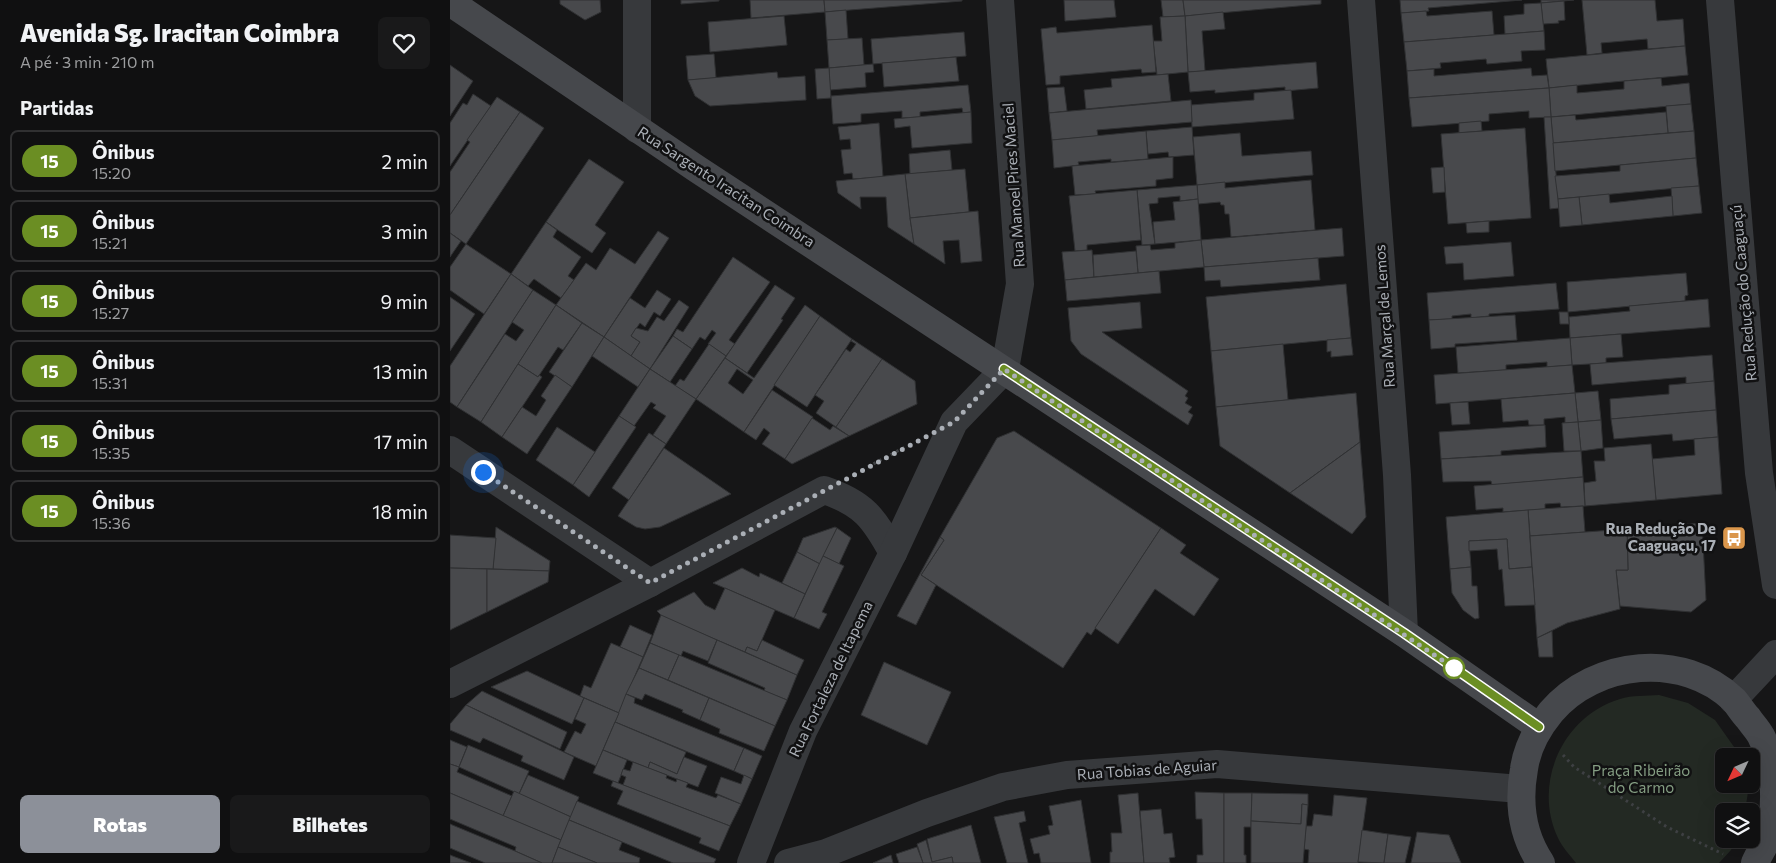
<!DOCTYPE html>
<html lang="pt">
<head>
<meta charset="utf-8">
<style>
  :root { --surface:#101011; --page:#19191a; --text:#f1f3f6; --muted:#9c9d9f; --line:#303031; --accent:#8c9099 }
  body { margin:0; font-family:Commissioner,sans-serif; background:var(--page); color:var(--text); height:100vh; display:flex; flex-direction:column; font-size:19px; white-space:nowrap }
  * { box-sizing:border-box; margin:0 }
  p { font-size:16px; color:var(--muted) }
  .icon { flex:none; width:28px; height:28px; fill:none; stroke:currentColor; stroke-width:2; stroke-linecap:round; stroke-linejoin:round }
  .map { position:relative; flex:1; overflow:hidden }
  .panel { display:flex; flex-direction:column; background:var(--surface); width:450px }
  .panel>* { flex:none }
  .badge { padding:0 10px; border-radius:16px; font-size:18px; line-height:32px }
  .needle { width:32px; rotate:226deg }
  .controls { position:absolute; left:1265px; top:748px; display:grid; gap:10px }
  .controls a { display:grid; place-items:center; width:45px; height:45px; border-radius:8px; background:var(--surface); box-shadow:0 5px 20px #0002,0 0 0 1px var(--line); font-size:25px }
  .you { position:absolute; width:25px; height:25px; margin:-12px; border:4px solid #fff; border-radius:50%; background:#1a73e8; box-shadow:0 0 0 8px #1a73e833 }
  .map>.badge { position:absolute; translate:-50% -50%; box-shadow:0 0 0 2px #fff }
  h2 { padding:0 20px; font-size:19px; line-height:45px }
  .round { display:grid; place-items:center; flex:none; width:52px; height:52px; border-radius:8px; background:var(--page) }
  .overview { display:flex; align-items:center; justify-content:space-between; height:85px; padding:0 20px }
  h1 { font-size:24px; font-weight:800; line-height:38px }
  .action { display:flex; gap:10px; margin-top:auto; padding:10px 20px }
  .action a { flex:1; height:58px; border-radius:8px; background:var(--accent); color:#fff; font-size:20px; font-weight:800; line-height:58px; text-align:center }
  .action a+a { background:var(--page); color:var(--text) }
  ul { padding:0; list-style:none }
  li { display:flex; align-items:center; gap:15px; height:62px; margin:0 10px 8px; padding:0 10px; border:2px solid var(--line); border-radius:8px }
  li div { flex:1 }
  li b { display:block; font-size:19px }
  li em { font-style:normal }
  li .badge { min-width:55px; font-weight:700; text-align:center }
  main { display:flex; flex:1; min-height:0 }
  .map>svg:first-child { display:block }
  .green { fill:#232923 }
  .building { fill:#48494c; stroke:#303133; fill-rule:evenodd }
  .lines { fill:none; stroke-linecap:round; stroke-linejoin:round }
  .path { stroke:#3e4043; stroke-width:3; stroke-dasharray:2.5 4; stroke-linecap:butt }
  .street { stroke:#37393c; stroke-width:28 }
  .secondary { stroke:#46484c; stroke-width:28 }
  .line-casing { stroke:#fff; stroke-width:11 }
  .line { stroke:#6b8e23; stroke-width:8 }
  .walk { stroke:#aaafb6; stroke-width:5; stroke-dasharray:0 9 }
  .stop-dot { fill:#fff; stroke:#6b8e23; stroke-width:2.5 }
  .labels { text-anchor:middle; stroke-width:5; stroke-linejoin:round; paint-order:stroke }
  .street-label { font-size:15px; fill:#aaafb6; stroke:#111112 }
  .poi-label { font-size:15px; font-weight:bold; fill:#aaafb6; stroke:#111112; text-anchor:end }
  .park-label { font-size:15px; fill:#859e83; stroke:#111112 }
</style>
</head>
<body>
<main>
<section class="panel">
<div class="overview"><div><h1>Avenida Sg. Iracitan Coimbra</h1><p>A pé · 3 min · 210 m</p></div><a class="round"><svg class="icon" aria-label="heart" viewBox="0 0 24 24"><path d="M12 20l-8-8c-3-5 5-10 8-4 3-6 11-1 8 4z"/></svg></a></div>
<h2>Partidas</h2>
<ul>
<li><span class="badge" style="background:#6b8e23;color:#fff">15</span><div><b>Ônibus</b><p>15:20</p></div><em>2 min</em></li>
<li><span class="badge" style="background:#6b8e23;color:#fff">15</span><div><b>Ônibus</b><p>15:21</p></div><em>3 min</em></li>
<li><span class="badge" style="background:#6b8e23;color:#fff">15</span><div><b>Ônibus</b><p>15:27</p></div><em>9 min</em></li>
<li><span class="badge" style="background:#6b8e23;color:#fff">15</span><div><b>Ônibus</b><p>15:31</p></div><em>13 min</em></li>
<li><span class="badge" style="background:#6b8e23;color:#fff">15</span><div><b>Ônibus</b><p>15:35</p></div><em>17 min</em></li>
<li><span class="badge" style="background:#6b8e23;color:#fff">15</span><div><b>Ônibus</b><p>15:36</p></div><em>18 min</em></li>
</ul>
<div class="action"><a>Rotas</a><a>Bilhetes</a></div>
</section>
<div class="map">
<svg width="1326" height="863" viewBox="0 0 1326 863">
  <rect width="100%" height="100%" fill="#161617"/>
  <path class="green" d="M1209,695l29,8 27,17 24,34v2h-15v28h22l2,8 -3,19h-21v28h12l-5,11 -12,13h-143c-6,-8 -14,-16 -18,-25 -26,-55 5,-122 62,-139 12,-4 27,-3 39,-4z"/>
  <g class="building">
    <path d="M110,0h40l1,12 -16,8 -25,-16z"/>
    <path d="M231,0h38v1l-38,3z"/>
    <path d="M300,0h74l1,12 -74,6z"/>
    <path d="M374,0h138v1l-137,11z"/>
    <path d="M614,0h50l2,17 -51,4z"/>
    <path d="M711,0h22l2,16 -22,1z"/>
    <path d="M733,0h138v4l-136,12z"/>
    <path d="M950,0h122l-94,8 1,3 -28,2z"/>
    <path d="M1091,0h33l-33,3z"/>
    <path d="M1132,0h73l2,21 26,-2 2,27 -37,3 -1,-10 -46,4 1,10 -15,2z"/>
    <path d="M1114,1l1,19 -7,1 1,2 -16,1 -2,-21z"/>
    <path d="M1091,3l3,28 -39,3 -1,-18 20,-2v-10z"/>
    <path d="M396,10l2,29 -21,1 -2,-28z"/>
    <path d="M976,11l1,5 65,-5 2,24 -90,7 -3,-29z"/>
    <path d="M773,12l2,17 -23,2 3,40 -17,1 -3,-56z"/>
    <path d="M334,16l3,29 -77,7 -2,-30z"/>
    <path d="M735,16l3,56 -31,3 -4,-34h9l-2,-24z"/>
    <path d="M702,25l4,47 -14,1 -1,-4 -81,7v8l-14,1 -5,-56 15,-2 1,6z"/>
    <path d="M1094,31l1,19 -24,1 1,10 -35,3 -1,-5 -46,4 1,5 -34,3 -3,-29z"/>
    <path d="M514,32l2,24 -93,8 -2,-25z"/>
    <path d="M412,38l2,27 -35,3 -2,-28z"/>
    <path d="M1235,46l3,29 -139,13 -3,-29z"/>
    <path d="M264,54l2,24 -28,2 -2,-24z"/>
    <path d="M506,57l3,24 -75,6 -2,-24z"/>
    <path d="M866,62l2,26 -33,3v-4l-70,6v-3l-25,2 -2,-20z"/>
    <path d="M423,64l1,8 -9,1 1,14 -36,3 -1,-22z"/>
    <path d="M0,65l23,16 -23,35z"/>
    <path d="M379,68l2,30 -14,1 -2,-30z"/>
    <path d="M1081,68l1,8 15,-1 2,13 -140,10 -2,-27 27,-2v7z"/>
    <path d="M327,72l1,6 27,-2 1,24 -96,6 -15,-10 -7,-16z"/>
    <path d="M718,74l3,27 -85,8 -2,-19 28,-3 -1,-8z"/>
    <path d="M1211,78l1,8 27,-3 2,21 -140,13 -2,-29 28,-3v8l47,-4v-8z"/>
    <path d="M518,85l3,27 -8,1 -1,-5 -42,4v5l-18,1v-7l-41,3v8l-28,2 -2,-28z"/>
    <path d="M614,87l3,24 -18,2 -2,-25z"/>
    <path d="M1099,88l2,29 -22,1v-7l-40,3v7l-77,6 -3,-29z"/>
    <path d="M841,90l3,29 -102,8 -1,-22 63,-5v-7z"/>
    <path d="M23,94l18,12 -41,60v-43l13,-20 4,2z"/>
    <path d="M47,97l23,15 -70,103v-43l20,-30 -3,-2z"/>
    <path d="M741,100l1,22 -95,8 1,6 -46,4 -3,-27z"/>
    <path d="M1241,104l3,27 -26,2 -2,-27z"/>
    <path d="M70,112l24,16 -78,116 -16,-11v-18z"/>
    <path d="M521,112l1,31 -60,5 -2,-22 -15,2 -1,-9z"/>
    <path d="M1216,112l2,21 -115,10 -2,-26 24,-2 1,5z"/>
    <path d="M1094,117h7l8,91 -9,1z"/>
    <path d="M1031,121l1,10 -23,2v-10z"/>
    <path d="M429,123l4,54 -30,2 -1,-6 -8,1 -3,-24 10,-1 -1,-10 -10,1 -2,-13z"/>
    <path d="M742,127l2,28 -25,2 -1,-5 -20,2 -2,-23z"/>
    <path d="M1075,128l6,90 -83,6 -7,-90z"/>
    <path d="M696,131l2,28 -37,3v-3l-33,3 1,3 -25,3 -2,-28z"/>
    <path d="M1244,131l2,27 -141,13 -2,-28z"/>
    <path d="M790,133l2,23 69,-5 2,24 -116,10 -4,-48z"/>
    <path d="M500,150l2,20 -42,4 -1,-20z"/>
    <path d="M723,157v21l-17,2v6l-61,5 1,3 -21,1 -3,-29z"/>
    <path d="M1246,158l3,28 -141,13 -3,-23 65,-5v-6z"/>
    <path d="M139,159l35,23 -29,43 11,8 -14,20 -46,-31z"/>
    <path d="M994,167l1,25 -12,1 -2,-25z"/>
    <path d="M515,169l4,43 -59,6 -5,-44z"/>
    <path d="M455,174l5,44 4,26 -26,-17 -2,-30h-26l1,12 -23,-16 -2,-12z"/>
    <path d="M861,180l4,50 -84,7 -2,-23h-4l-1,-9h-3l-1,-3 -22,2 -1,-19 28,-3v6z"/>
    <path d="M747,185l1,14 -18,2v-5l-22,2v5l-9,1 6,40 -13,1 -5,-55z"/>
    <path d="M1249,186l3,27 -29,3 -2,-28z"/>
    <path d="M687,190l4,50 -54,5v5l-12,1 -6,-55z"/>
    <path d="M1159,194l1,9 62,-7 1,20 -91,9 -3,-28z"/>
    <path d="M1129,197l3,28 -22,2 -2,-28z"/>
    <path d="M748,199l3,41 -46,4 -2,-22 22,-2 -2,-18z"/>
    <path d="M528,211l4,50 -21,2 -2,-23 -16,1 2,23 -31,-20 -4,-26z"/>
    <path d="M1039,221v11l-22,1 -1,-10z"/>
    <path d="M96,222l11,8 -4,7 28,20 -13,19 6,4 -13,18 -27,-19 -6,7 -17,-12z"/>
    <path d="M892,228l2,28 -140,11 -3,-27z"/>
    <path d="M208,231l11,7 -65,99 -48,-32 30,-42 10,7 14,-22 25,16z"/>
    <path d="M0,233l11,8 -11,16z"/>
    <path d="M751,240l3,27 -66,6 -2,-27 14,-1 1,5 24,-2v-5z"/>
    <path d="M1061,242l3,34 -50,4 -1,-17 -17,1 -2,-17z"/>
    <path d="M16,244l45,30 -27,40 -34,-24v-23z"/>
    <path d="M642,250l2,27 -29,3 -3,-28z"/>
    <path d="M686,251l2,22 -44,4 -1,-22z"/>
    <path d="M283,257l37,25 -41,58 6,4 -9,12 -18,-12 8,-11 -4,-3 -7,10 -5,-3 -8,12 -19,-13 4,-7 6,3z"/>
    <path d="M868,258l2,22 -99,7 -1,-7 -15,1 -1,-14z"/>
    <path d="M709,271l2,22 -94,8 -2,-21z"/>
    <path d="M1236,273l2,22 -3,1v5l-117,11 -1,-30z"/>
    <path d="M61,274l22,16 -76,117 -7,-5v-36z"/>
    <path d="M1106,283l3,26 -70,5v2l-18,2v-4l-19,2v3l-23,1 -2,-27z"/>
    <path d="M896,284l5,54 -140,13 -5,-54z"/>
    <path d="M325,285l20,13 -14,21 2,1 -36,53 -22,-15z"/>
    <path d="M83,290l23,15 -75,117 -24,-15 48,-73 11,7 8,-11 -12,-8z"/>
    <path d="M207,290l14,9 -11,17 -6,-4 -9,15 -5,-4 -9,13 9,6 -9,14 -27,-19 26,-39 15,10z"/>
    <path d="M0,297l25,17 -25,37z"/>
    <path d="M1258,299l2,28 -140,11 -1,-21 61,-6 -1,-5z"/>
    <path d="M229,300l10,7 -39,62 -19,-13 9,-14 -9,-6 5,-8 12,3 9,-14 7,4z"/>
    <path d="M690,302l2,26 -40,4 86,59 -3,5 3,2 -3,5 7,4 -4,5 5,3 -5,10 -107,-71 -10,-13 -3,-33z"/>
    <path d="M106,305l26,18 -19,27 -5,-3 -20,30 -20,-13z"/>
    <path d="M355,305l15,11 -76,116 -48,-33 29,-41 29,20zM287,369l16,11 -10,14 -15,-11z"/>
    <path d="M1109,312h9l1,12h-9z"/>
    <path d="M1065,315l2,25 -62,4v3l-24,2 -2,-29z"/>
    <path d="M370,316l32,23 -45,68 -33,-22z"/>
    <path d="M132,323l22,14 -32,50 -23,-15z"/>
    <path d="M1171,334l2,23 -17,1v5l-34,2 -2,-27z"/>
    <path d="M223,336l19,13 -22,33 -20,-13z"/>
    <path d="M154,337l46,32 -12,18 -46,-31z"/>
    <path d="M901,338l2,17 -22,2v-6l-4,1v-12z"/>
    <path d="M1120,338l2,27 -25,2v-5l-41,3v5l-48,3 -2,-26z"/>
    <path d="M402,339l30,20 -46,68 -20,-14 8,-12 -9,-6 31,-46 4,3 6,-8 -5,-3z"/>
    <path d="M259,344l17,12 -30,43 -21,-13 5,-7 4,2z"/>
    <path d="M833,344l5,56 -72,7 -5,-56z"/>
    <path d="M1262,355l2,26 -28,3v-7l-94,8 -2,-21z"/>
    <path d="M432,359l33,22 2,23 -68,32 -13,-9z"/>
    <path d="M68,364l20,13 1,-2 3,2 -40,60 -21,-15z"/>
    <path d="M1122,365l3,28 -139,11 -2,-29z"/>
    <path d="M200,369l46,30 -30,45 -13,-9 13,-19 -13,-8 3,-3 -5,-3 -17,24 -15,-10z"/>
    <path d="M105,375l17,12 -45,67 -25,-17 20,-30 14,9 10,-16 -5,-4z"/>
    <path d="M1264,381l2,29 -105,9 -1,-20 59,-5v-9z"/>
    <path d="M322,390l41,27 -28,42 -23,-15 8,-11 -6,-5 -8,12 -12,-8z"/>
    <path d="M1148,391l3,29 -23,2 -3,-29z"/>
    <path d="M906,393l4,49 -70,51 -70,-47 -4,-39z"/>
    <path d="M1125,393l3,29 -13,1v-6l-21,2v6h-15l-1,-5 -25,2 -2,-23z"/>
    <path d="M1018,402l2,22 -18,1 -2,-22z"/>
    <path d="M1266,410l2,27 -45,4 -1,-7 -58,5 -3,-20z"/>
    <path d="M169,416l17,11 -47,70 -16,-12z"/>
    <path d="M362,418l18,12 3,-4 16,10 -57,28 -7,-5z"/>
    <path d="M1151,420l2,28 -22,3 -3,-29z"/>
    <path d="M1128,422l3,29h-17l-2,-28z"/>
    <path d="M1095,425l1,22 -45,4v4l-60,4 -2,-27z"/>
    <path d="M107,427l38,25 -22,33 -37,-25z"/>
    <path d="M564,431l147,97 -70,107 -4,-3 -24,36 -142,-93 23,-35 -4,-3 57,-99z"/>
    <path d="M199,433l17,11 -37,56 -17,-12z"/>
    <path d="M1268,437l4,57 -66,6 -4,-41 43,-4 -1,-16z"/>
    <path d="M910,442l6,75 -14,17 -62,-41z"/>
    <path d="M1201,444l5,56 -71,6 -1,-23 12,-2 -2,-20h11l-1,-13z"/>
    <path d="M214,448l67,46 -71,33 -15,2 -9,-2 -18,-11z"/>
    <path d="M1131,451l2,26 -91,8 -1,-4 -48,1 -2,-23z"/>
    <path d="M1133,477l2,29 -24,1 -1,-4 -15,1v5l-42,3v-4l-27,2 -2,-24z"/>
    <path d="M1133,506l2,26 -55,4 -2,-26z"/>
    <path d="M1078,510l4,57 -23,2 -2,-30 -38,2 2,26 -21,2 -4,-52z"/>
    <path d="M1252,523l4,77 -15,12 -71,-6 -4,-36h12l-1,-41z"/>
    <path d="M46,527l54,34 -1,10 -56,-2z"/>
    <path d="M385,527l2,1 -17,36 -23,-12 6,-14z"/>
    <path d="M387,528l14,10 -12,26 -16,-8z"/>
    <path d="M711,528l25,17 -6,8 39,26 -25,37 -39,-27 -37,55 -23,-16z"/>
    <path d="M1177,529l1,41h-12l4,39 -53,14 -30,15 -7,-102z"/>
    <path d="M0,535l46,3 -3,31 -43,-1z"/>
    <path d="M490,537l4,3 -23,35 15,10 -20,40 -19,-9z"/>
    <path d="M1057,539l2,30 23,-2 3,38 -30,1 -3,-37 -3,1 -2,-21 -28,2v-10z"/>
    <path d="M347,552l23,12 -15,30 -23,-11z"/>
    <path d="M373,556l21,10 -22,46 5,2 -8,15 -25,-11z"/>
    <path d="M1021,567l1,19h5l2,32 -4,1 -12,-9 -11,-17 -2,-24z"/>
    <path d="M0,568l37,1v43l-37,18z"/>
    <path d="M292,568l17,9 1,-4 45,21 -11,24 -81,-35z"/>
    <path d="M37,569l62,2 -1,11 -61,30z"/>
    <path d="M275,588l50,22 -18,41 -10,-4 -2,5 -82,-35 -6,-6 37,-19 11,13 10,5z"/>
    <path d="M211,615l56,25 -9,21 -25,-10 -2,5 -31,-13z"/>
    <path d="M180,625l22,10 -9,22 -23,-10z"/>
    <path d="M1102,631l1,26h-14l-2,-19z"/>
    <path d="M267,640l80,35 -10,25 -23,-9 1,-3 -57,-25z"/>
    <path d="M312,640l42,20 -7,15 -52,-23 2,-5 10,4z"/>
    <path d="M161,643l32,14 -24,56 -39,-17 4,-11 7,3z"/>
    <path d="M200,643l29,12 -11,25 -29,-12z"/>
    <path d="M229,655l108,45 -12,26 -107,-46z"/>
    <path d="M434,662l67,30 -24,53 -66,-30z"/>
    <path d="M189,668l70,30 -9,22 -18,-8 1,-2 -38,-16 -3,6 -16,-6z"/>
    <path d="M77,671l57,27 -12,26 -81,-37z"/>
    <path d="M32,691l85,41 -7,17 -94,-44z"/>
    <path d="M176,694l9,4 -1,5 110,45 -10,23 -119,-49z"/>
    <path d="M134,698l35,15 -23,53 -32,-14 11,-21 6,3 5,-10 -11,-5z"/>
    <path d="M259,698l66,28 -11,25 -45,-18 1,-4 -20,-9z"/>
    <path d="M16,705l108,52 -10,23 -43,-19 2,-5 -40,-18 -3,5 -30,-13v-6z"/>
    <path d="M165,722l71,30 -9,22 -27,-12 -2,6 -45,-18z"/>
    <path d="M0,740l17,7 -8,20 -9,-3z"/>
    <path d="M18,745l61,26 -10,23 -60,-27z"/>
    <path d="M294,748l18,8 -10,23 -18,-8z"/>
    <path d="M153,750l24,10 -9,23 -25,-10z"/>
    <path d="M234,757l23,9 -9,21 -50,-19 2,-6 27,12z"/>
    <path d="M183,762l34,13 -1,3 10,4 1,-3 11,4 -2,4 30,11 2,-3 23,9 -11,22 -107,-41 3,-8 -5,-2 2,-6 7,2z"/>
    <path d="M0,764l9,3 -2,5 55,24 -9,20 -53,-23z"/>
    <path d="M78,775l51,22 -8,20 -52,-23z"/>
    <path d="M294,775l8,4 -11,25 -26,-11 6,-16 20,7z"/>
    <path d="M163,781l117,45 -11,25 -20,-8 2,-5 -84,-34 6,-13 -12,-5z"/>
    <path d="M64,791l57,26 -10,23 -58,-24z"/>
    <path d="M745,792l29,1v70h-27v-8h6l-1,-36h-6z"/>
    <path d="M0,793l111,47 -9,23h-10l-27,-12 1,-4 -66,-28z"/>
    <path d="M688,793l6,70h-34v-11h2l-1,-19h11l-4,-38z"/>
    <path d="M774,793h28l-1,34h-7v28h2v8h-22z"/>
    <path d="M802,793l56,1v11l-6,-1 -1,20 -50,-3z"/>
    <path d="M884,795l33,3 -9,65h-50l1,-13 -5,-1 2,-23h6l2,-12 18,2z"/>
    <path d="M631,800l10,63h-50l-2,-10 -5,1 -4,-15 20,-5 -2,-8 5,-1 -4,-19z"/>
    <path d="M127,801l139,58 -2,4h-41l-104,-43z"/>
    <path d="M852,804l6,1 -5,58h-52v-42l50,3z"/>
    <path d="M711,809l3,25 8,-1 3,24 -6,1 1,5h-26l-4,-52z"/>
    <path d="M574,811l2,10 -7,2 9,40h-21l-13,-46z"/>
    <path d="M119,820l53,22 -3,8 21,8 -1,5h-42l-39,-16z"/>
    <path d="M0,824l65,27 27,12h-57l-35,-15z"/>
    <path d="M521,825l10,38h-28l-1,-6 -20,5 -5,-23z"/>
    <path d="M912,830l26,4 -4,29 -26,-1z"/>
    <path d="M967,832l32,3 12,28h-50z"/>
    <path d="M938,834l23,3 -6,26h-21z"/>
    <path d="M476,840l6,22 20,-5 1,6h-30l-6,-19z"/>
    <path d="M108,847l39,16h-45z"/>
    <path d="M467,847l6,16h-24l-3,-9z"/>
    <path d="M0,855l21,8h-21z"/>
    <path d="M441,855l2,8h-20z"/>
  </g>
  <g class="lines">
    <g class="path">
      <path d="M412,470l43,-23"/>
      <path d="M1113,755l11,12 93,60 56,27"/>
    </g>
    <g class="street">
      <path d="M911,0l36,475 7,158"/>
      <path d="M1270,0l39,473 17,112"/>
      <path d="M187,129v-129"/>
      <path d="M0,450l200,133"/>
      <path d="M0,684l200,-101 174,-93c39,13 50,28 69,63"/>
      <path d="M1283,700l43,-46"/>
      <path d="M301,863l52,-132 90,-178 61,-131 51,-53 15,-85 -20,-284"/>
      <path d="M338,863l38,-10 101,-40 76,-26 64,-12 150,-11 303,25"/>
    </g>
    <g class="secondary">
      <path d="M0,2l247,167 707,464 135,94"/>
      <path d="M1091,863c-19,-28 -23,-61 -17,-94 3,-22 13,-40 27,-57 44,-52 132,-61 183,-12 5,6 9,13 14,18 4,6 10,12 13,18 14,26 15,61 11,89 -2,13 -12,26 -17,38"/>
    </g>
  </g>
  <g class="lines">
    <defs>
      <path id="line" d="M554,369l400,264 135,94"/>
    </defs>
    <use href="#line" class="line-casing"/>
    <use href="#line" class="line"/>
    <path class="walk" d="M33,472l167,111 304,-161 50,-53 450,299"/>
  </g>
  <defs>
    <symbol id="bus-square" viewBox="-11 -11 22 22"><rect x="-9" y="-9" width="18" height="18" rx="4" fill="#da964b" stroke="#111112"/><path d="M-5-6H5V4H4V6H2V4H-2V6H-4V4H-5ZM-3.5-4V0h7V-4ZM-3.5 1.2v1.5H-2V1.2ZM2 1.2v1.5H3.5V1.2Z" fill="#fff"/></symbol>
  </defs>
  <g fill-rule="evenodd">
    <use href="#bus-square" x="1270" y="524" width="28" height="28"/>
  </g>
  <circle class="stop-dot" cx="1004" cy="668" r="10"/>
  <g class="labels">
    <g class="street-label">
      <text transform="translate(564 185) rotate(-94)" y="5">Rua Manoel Pires Maciel</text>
      <text transform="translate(276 187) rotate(33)" y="5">Rua Sargento Iracitan Coimbra</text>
      <text transform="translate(1294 293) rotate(-95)" y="5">Rua Redução do Caaguaçú</text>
      <text transform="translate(935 316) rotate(-94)" y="5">Rua Marçal de Lemos</text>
      <text transform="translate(381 679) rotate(-64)" y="5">Rua Fortaleza de Itapema</text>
      <text transform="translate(697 770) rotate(-4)" y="5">Rua Tobias de Aguiar</text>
    </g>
    <g class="poi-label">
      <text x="1266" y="534">Rua Redução De<tspan x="1266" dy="17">Caaguaçu, 17</tspan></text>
    </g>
    <g class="park-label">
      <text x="1191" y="776">Praça Ribeirão<tspan x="1191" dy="17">do Carmo</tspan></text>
    </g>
  </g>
</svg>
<div class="controls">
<a><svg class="needle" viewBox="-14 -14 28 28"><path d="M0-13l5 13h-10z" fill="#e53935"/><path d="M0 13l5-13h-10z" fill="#9c9d9f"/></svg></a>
<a><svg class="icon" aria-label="layers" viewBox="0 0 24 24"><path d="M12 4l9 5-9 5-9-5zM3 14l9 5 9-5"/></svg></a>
</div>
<div class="you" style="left:33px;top:472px"></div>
</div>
</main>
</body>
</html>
